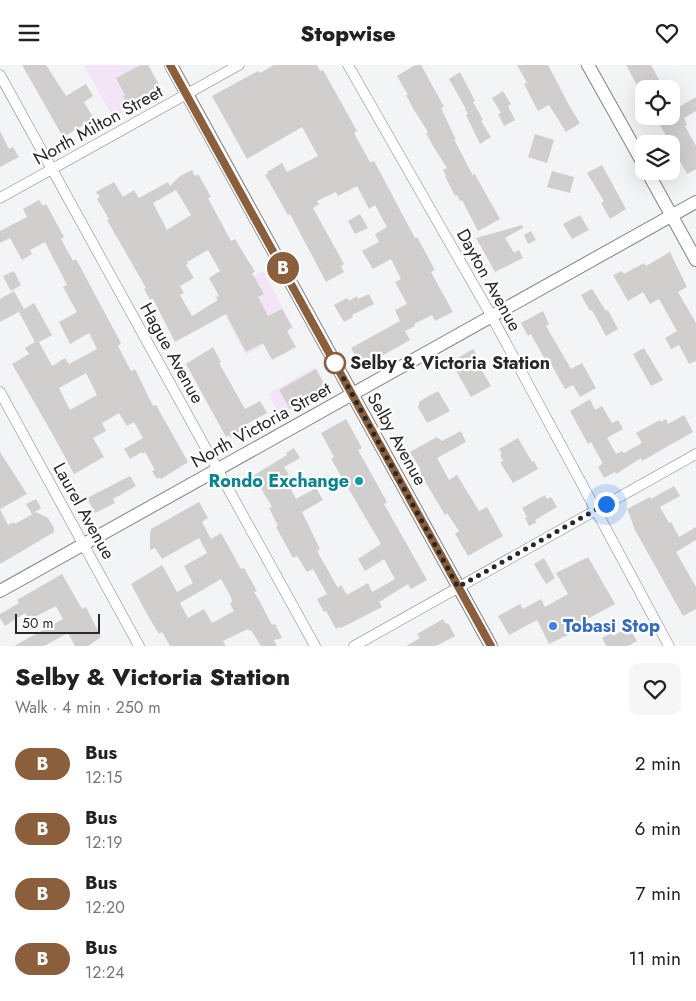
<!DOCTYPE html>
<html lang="en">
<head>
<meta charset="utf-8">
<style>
  :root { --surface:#fff; --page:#f6f6f6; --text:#222; --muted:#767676 }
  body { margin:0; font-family:Jost,sans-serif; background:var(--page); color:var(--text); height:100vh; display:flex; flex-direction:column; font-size:19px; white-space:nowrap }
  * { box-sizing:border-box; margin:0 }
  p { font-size:16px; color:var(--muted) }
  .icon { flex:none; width:28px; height:28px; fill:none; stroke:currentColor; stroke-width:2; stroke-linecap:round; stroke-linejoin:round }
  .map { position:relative; height:581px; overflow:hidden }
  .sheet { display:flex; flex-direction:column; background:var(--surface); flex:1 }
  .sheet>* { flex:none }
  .badge { padding:0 10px; border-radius:16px; font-size:18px; line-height:32px }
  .fabs { position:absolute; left:635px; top:15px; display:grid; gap:10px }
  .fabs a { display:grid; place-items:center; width:45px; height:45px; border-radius:10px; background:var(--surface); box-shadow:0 5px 20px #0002; font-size:25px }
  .scale { position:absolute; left:15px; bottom:12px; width:85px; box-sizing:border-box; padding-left:5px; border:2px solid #282829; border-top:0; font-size:14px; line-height:18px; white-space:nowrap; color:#282829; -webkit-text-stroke:4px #fff; paint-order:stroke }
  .you { position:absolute; width:25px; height:25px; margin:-12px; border:4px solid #fff; border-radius:50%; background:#1a73e8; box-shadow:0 0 0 8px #1a73e833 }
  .map>.badge { position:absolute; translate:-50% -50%; box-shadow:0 0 0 2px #fff }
  .round { display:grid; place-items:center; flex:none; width:52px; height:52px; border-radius:10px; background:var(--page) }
  .head { display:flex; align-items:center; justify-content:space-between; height:85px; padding:0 15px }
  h1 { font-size:24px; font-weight:800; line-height:38px }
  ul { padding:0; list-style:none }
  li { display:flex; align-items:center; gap:15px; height:65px; padding:0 15px }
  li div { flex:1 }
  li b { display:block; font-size:19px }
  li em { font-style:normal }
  li .badge { min-width:55px; font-weight:700; text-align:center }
  header { display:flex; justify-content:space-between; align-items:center; height:65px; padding:0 15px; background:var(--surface); font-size:22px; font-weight:800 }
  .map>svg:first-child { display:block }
  .commercial { fill:#f3e4f7 }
  .building { fill:#d0cfce; fill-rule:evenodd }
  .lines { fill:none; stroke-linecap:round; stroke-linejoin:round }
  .minor-casing { stroke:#828284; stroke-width:11 }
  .tertiary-casing { stroke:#828284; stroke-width:14 }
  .minor { stroke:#fff; stroke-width:10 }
  .tertiary { stroke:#fff; stroke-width:12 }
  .line-casing { stroke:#fff; stroke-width:11 }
  .line { stroke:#8b5e3c; stroke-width:8 }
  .walk { stroke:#282829; stroke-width:5; stroke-dasharray:0 9 }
  .stop-dot { fill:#fff; stroke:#8b5e3c; stroke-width:2.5 }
  .culture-dot { fill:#0f9aa8; stroke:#fff; stroke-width:2 }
  .shop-dot { fill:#3f7fe0; stroke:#fff; stroke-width:2 }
  .labels { text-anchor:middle; stroke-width:4.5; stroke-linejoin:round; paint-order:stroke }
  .street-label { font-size:18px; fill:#282829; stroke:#fff }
  .stop-label { font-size:18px; font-weight:bold; fill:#282829; stroke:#fff; text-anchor:start }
  .culture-label { font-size:18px; font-weight:bold; fill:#0d838f; stroke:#fff; text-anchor:end }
  .shop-label { font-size:18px; font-weight:bold; fill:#366cbe; stroke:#fff; text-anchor:start }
</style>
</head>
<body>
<header><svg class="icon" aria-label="menu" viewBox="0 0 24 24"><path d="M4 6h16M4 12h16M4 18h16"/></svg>Stopwise<svg class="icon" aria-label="heart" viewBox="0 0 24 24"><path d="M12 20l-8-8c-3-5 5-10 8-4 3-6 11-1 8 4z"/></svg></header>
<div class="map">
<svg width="696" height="581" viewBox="0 0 696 581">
  <rect width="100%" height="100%" fill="#f3f4f5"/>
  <g class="commercial">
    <path d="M84,0h65l13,24 -49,28z"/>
    <path d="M263,206l31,57 -48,27 -31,-58z"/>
    <path d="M315,302l13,22 -48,26 -12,-21z"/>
  </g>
  <g class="building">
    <path d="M22,0h24l20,31 20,-12 7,12 -9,6 10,17 -31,18z"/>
    <path d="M141,0h7l13,24 -32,18 -6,-11 2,-1 -9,-17z"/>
    <path d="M274,0h43l3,6 3,-1 34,61 -3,2 16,29 4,-1 41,77 2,-1 11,20 7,13 -4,2 22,40 -18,9 -3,-6 -18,9 1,2 -10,5 5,9 -48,27 -11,-19 49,-27 -5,-11 12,-6 -12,-22 6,-3 -10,-20 -18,10 -11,-18 17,-9 -4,-8 12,-7 -12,-22 -6,4 -12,-23 -19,10 -2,-4 -19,9 2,3 -6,4 31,56 -3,2 3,6 -18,10 -36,-68 -2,1 -23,-40 3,-2 -1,-1 15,-9 5,9 31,-16 -16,-29 -55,32 -35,-63 46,-25 2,2z"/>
    <path d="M415,0h6l23,42 -3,1 15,32 -2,-1 19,37 1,-3 26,46 -22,12 -16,-31 -2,1 -3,-6 -2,1 -10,-20h1l-3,-6 4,-2 -14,-22 -7,-13 2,-1 -14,-22 -8,-15h2l-11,-19z"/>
    <path d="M517,0h31l22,42 10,16 -14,9 -17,-27 -11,6 -14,-27 3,-1z"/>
    <path d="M626,0h25l11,20 -6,4h-17z"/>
    <path d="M460,7l15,29 -2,1 10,18 -2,1 10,16 -11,7 -14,-29 2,-1 -3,-5h1l-17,-30z"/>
    <path d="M503,26l8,13 -3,2 7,14 -11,6 -6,-12 3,-1 -9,-15z"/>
    <path d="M671,27l8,15 17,-10v14l-12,7 3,7 -2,1 11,20v23l-9,5 -32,-58h16z"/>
    <path d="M0,66l9,18 4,-2 6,10 -19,10z"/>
    <path d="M535,69l19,6 -7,23 -19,-6z"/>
    <path d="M602,100l24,44 -16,10 -9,-16 3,-2 -17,-28z"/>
    <path d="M192,105l3,6 3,-2 13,23 -3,1 23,43 4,-2 20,33 -3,1 12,21 -6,3 10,19 14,-7 10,18 -5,4 9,16 -24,13 -9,-17 -17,9 -20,-38 -51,28 -22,-43 -3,1 -6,-11 2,-1 -39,-68 2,-1 -12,-20 3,-2 -4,-5 18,-10 9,15 11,-7 5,8 29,-16 2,4 10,-10zM176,125l15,25 -24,15 -14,-27zM208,185l12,21 -11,7 10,18 -3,1 2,3 -26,16 -12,-21 4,-2 -4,-7 14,-8 -8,-13 2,-1 -1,-2z"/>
    <path d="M552,106l22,6 -4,16 -23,-6z"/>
    <path d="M39,135l4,6 3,-2 18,33 -3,2 11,20 1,2 3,-2 23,43 22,41 -3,3 13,25 4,-2 18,37 3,-1 32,57 -27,17 -1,-2 -3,2 -5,-8 3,-1 -10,-18 -2,2 -1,-2 -12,7 -6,-10 19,-11 -9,-16 -7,4 -8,-13 -17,10 4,8 -13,7 11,19 -30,17 -22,-41 -40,-69 17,-10 -4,-6 10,-6 -16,-30 15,-9 18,32 -13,7 13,24 13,-8 4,6 28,-15 -8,-16 -19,11 -11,-22 18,-10 -14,-25 4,-2 -22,-43 -15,8 2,4 -10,6 -12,-22 -10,5v-12l27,-14 -4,-8zM86,308l11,22 -27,15 -11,-22z"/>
    <path d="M360,149l8,14 -13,6 -7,-13z"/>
    <path d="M580,150l9,15 -17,9 -9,-15z"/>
    <path d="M522,160l1,3 -18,10 9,15 5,-3 4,8 -28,14 -19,-34z"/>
    <path d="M531,166l5,9 -8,4 -4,-9z"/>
    <path d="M670,187l17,35 -9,5 18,31v38l-7,3 -10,-19 -8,4 -6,-11 12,-7 -18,-32 -9,5 -7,-12 -15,9 -15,-26 9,-4 2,3 20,-11 2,3z"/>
    <path d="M14,206l7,14 -10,6 -8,-15z"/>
    <path d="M592,224l14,22 2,-1 10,19 -12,7 -14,-26 -2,1 -9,-16z"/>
    <path d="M14,226l10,18 -24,13v-23z"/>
    <path d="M369,229l5,10 -22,11 1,2 -9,5 -10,-17 13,-7 2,3 8,-5 1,3z"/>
    <path d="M543,246l6,13 -3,2 25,43 11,-6 14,25 -16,9 -7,-12 -8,4 -14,-25 -3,1 -17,-31 -3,2 -7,-13z"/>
    <path d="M213,282l8,15 -2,1 26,46 15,-8 7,12 -22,12 1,3 -16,9 -1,-2 -3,2 -40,-73z"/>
    <path d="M644,283l19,32 -12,6 -18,-32z"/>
    <path d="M473,284l8,13 -3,2 13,22 -20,11 -20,-35z"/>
    <path d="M316,304l11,20 -37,20 -11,-19z"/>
    <path d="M438,326l12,20 -23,12 -9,-16 2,-6z"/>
    <path d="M590,334l5,11 7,-4 10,17 6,-3 5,9 -16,9 9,16 6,-3 2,2 18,-10 -6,-10 24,-13 1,2 5,-3 2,5 16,-9 9,17 -51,29 -1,-3 -25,16 -1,-2 -11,6 -6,-11 4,-3v-2l-11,-20 -3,2 -18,-33z"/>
    <path d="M346,354l16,29 -4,2 29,52 -3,2 43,76 -16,9 -3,-5 -29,18 3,5 -41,21 -1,-1 -4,2 -10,-18 -2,1 -7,-13 10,-5 -14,-25 -6,3 -10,-16 -4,2 -17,-31 2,-1 -9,-18 3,-1 -13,-22 -3,2 -5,-10 36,-22 -1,-2 8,-5 6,10 -16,9 5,8 -4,3 11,21 20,-11 7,12 -21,12 18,37 -3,2 21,37 3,-3 6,10 21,-12 4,9 23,-13 -11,-20 -19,12 -7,-12 23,-15 -50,-85 3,-2 -13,-24z"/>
    <path d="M461,366l5,11 -29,16 12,22 8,-5 22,36 8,-4 16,29 -35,20 -13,-22 4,-3 -12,-18 -2,2 -26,-44 2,-1 -11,-18 27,-15 5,4z"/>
    <path d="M518,373l14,24 2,-1 4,8 -25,14 -13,-21 3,-1 -3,-6 2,-1 -3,-5z"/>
    <path d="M0,387l27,42 -27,15z"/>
    <path d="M130,411l6,10 -23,13 2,4 -20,10 -8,-15z"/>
    <path d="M674,421l6,10 -20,11 9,16 2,-1 8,15 17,-10v13l-20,12 20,35v22l-13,7 -48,-86 -8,-21 23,-12 1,2z"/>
    <path d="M545,430l2,4 4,-2 6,10 -22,13 2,2 -8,4 -4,-8 2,-1 -5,-9z"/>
    <path d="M36,434l5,9 -9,6 -6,-10z"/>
    <path d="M199,437l9,16 -6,4 9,17 10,-6 20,36 3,-1 13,23 -3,1 5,8 13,25 3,-1 7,14 -8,2 3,6h-16l-10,-16 -2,1 -1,-2 -25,12 3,5h-56l-8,-14 -3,2 -12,-20 -16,-30 31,-19 15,27 16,-9 -9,-17 23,-13 -8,-15 -37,21 -7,-11 -5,2v-15l1,-6zM221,514l10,18 1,5 -2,2 4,7 -22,12 -8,-14 -16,9 -8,-15z"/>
    <path d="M0,444l8,16 6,-3 1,2 21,-12 12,6 6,10v4l-54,32z"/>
    <path d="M588,492l27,47 -35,19 2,5 -33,16 -12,-24 -28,15 -11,-19 22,-12 3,5 18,-10 4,8 23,-13 -12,-21z"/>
    <path d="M544,493l11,20 -9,6 -12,-20z"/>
    <path d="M62,509l20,35 4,-2 15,30 -13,9h-13l-7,-13 -24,13h-30l49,-27 -7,-13 -27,14 -4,-7 -20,13 -5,-8v-4l19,-11 -2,-3z"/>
    <path d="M443,554l3,5 2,-1 7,13 -19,10h-30l14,-8 -3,-4z"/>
    <path d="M629,562l8,14 -9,5h-22l-4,-8 10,-5 1,3z"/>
  </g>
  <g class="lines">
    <defs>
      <g id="minor">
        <path d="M348,0l144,252 177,329"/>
        <path d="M0,10l315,571"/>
        <path d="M0,133l239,-133"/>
        <path d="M0,327l139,254"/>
        <path d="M354,581l342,-192"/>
      </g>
      <g id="tertiary">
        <path d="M171,0l320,581"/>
        <path d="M588,0l56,100"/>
        <path d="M647,106l49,89"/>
        <path d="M0,526l696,-389"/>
      </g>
    </defs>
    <use href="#minor" class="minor-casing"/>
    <use href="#tertiary" class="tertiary-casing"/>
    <use href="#minor" class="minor"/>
    <use href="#tertiary" class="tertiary"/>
  </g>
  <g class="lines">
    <defs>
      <path id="line" d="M170,0l321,581"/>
    </defs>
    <use href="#line" class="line-casing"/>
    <use href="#line" class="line"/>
    <path class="walk" d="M335,298l123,224 148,-83"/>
  </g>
  <circle class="stop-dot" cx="335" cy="298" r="10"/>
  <circle class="culture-dot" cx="359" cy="416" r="5"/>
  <circle class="shop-dot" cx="553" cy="561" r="5"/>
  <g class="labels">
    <g class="street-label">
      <text transform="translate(98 60) rotate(-29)" y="6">North Milton Street</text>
      <text transform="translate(489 215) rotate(61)" y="6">Dayton Avenue</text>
      <text transform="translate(172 288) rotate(61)" y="6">Hague Avenue</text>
      <text transform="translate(261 360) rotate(-29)" y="6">North Victoria Street</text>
      <text transform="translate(397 374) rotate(61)" y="6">Selby Avenue</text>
      <text transform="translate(84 446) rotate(61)" y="6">Laurel Avenue</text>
    </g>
    <g class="stop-label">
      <text x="350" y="304">Selby &amp; Victoria Station</text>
    </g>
    <g class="culture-label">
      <text x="349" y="422">Rondo Exchange</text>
    </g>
    <g class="shop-label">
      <text x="563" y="567">Tobasi Stop</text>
    </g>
  </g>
</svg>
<div class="fabs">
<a><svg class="icon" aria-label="locate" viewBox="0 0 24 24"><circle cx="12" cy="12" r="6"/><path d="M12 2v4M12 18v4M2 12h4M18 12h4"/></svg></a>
<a><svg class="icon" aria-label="layers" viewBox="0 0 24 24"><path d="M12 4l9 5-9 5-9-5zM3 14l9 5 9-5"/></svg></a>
</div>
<div class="scale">50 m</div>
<div class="you" style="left:606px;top:439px"></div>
<b class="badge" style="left:283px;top:203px;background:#8b5e3c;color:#fff">B</b>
</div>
<section class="sheet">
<div class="head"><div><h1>Selby &amp; Victoria Station</h1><p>Walk · 4 min · 250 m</p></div><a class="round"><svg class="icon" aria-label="heart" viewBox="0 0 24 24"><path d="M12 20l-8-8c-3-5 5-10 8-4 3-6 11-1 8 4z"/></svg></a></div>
<ul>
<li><span class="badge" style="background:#8b5e3c;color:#fff">B</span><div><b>Bus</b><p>12:15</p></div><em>2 min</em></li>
<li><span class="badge" style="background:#8b5e3c;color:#fff">B</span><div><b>Bus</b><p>12:19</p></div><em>6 min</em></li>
<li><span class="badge" style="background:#8b5e3c;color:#fff">B</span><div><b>Bus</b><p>12:20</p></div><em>7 min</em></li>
<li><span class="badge" style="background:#8b5e3c;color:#fff">B</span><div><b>Bus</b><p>12:24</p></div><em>11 min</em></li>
</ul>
</section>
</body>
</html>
